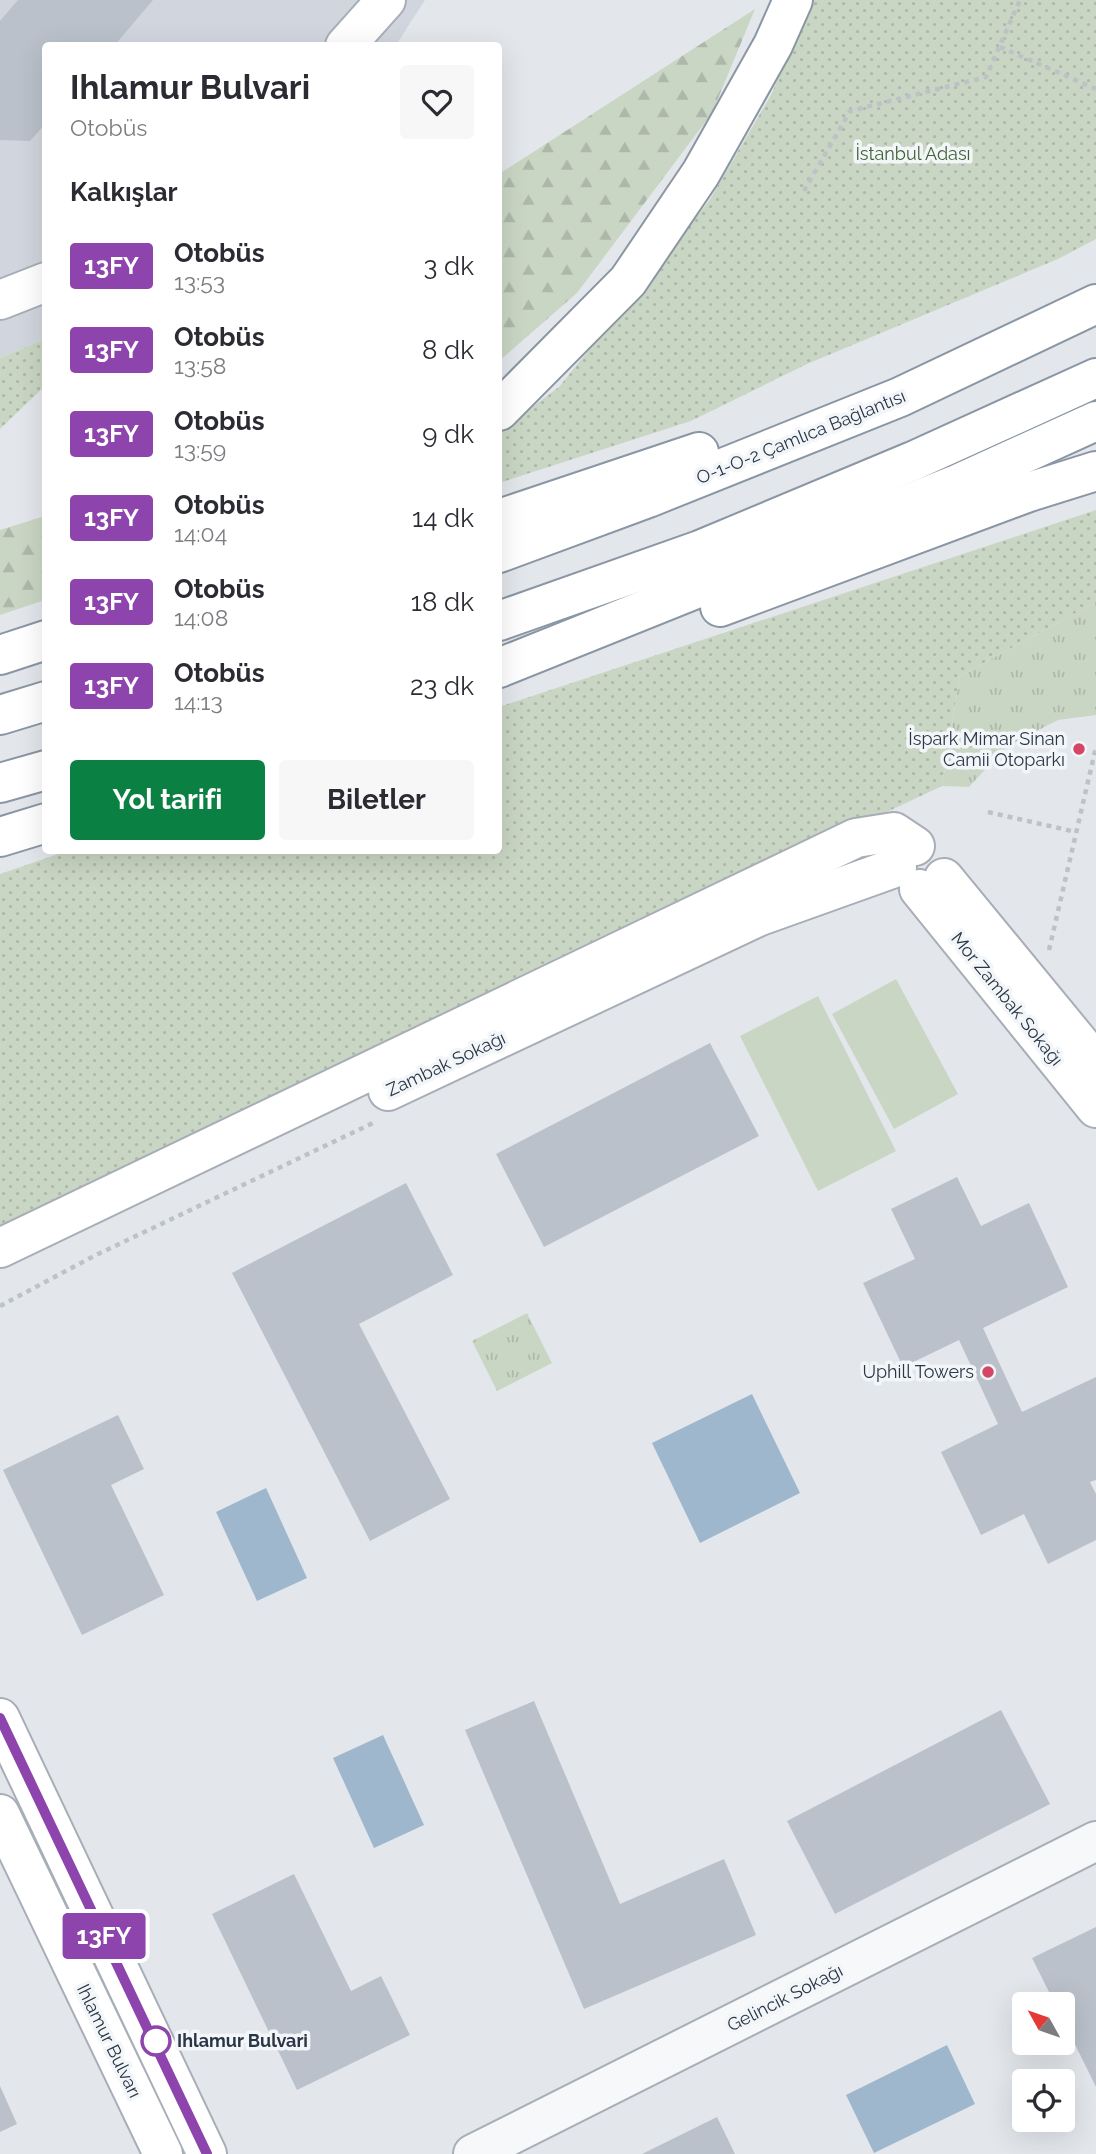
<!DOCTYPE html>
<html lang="tr">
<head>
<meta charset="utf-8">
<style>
  :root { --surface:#fff; --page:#f7f7f7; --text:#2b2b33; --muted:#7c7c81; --accent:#0b8043 }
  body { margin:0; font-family:Raleway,sans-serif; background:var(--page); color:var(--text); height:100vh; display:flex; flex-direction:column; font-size:26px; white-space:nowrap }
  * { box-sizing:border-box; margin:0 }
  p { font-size:23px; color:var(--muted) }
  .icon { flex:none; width:38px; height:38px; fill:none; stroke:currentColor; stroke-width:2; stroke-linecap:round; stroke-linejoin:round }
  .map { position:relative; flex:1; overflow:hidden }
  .sheet { position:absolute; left:42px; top:42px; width:460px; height:812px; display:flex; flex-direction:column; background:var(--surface); border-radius:7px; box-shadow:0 7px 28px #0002 }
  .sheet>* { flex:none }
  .badge { padding:0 14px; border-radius:5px; font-size:24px; line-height:46px }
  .needle { width:46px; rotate:310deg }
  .controls { position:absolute; left:1012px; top:1992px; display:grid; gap:14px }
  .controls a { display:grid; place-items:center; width:63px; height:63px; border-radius:7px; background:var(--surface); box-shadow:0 7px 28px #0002; font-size:35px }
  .map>.badge { position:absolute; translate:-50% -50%; box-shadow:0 0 0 4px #fff }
  h2 { padding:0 28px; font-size:26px; line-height:63px }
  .round { display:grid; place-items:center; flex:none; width:74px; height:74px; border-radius:7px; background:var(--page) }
  .summary { display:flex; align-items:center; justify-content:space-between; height:119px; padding:0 28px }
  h1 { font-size:33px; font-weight:700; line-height:52px }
  .cta { display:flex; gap:14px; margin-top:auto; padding:14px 28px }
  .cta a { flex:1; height:80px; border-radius:7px; background:var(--accent); color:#fff; font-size:28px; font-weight:700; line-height:80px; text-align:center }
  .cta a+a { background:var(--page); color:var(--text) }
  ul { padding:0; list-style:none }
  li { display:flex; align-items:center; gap:21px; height:84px; padding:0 28px }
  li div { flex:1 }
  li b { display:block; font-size:26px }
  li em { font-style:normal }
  li .badge { min-width:77px; font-weight:700; text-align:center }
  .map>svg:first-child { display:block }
  .built { fill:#d1d6de }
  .grass { fill:url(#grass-dots) }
  .forest { fill:url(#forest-firs) }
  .park { fill:url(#park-tufts) }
  .pitch { fill:#cad6c4 }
  .water { fill:#9eb7cc }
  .building { fill:#bac1ca }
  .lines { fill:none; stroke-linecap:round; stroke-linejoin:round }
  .street-casing { stroke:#a8aeb7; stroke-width:42 }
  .secondary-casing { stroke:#a8aeb7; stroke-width:42 }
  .highway-casing { stroke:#8a96a3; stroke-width:42 }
  .path { stroke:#bdc2c7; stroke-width:4.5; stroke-dasharray:5 5; stroke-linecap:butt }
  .street { stroke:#f6f8fa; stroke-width:38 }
  .secondary { stroke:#fff; stroke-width:38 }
  .highway { stroke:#fff; stroke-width:38 }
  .line-casing { stroke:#fff; stroke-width:16 }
  .line { stroke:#8e44ad; stroke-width:10 }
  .poi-dot { fill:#d34665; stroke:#f3f6f9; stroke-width:2.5 }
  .stop-dot { fill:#fff; stroke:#8e44ad; stroke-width:3.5 }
  .labels { text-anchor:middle; stroke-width:7; stroke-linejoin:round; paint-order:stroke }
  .park-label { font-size:18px; fill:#426137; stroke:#f3f6f9 }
  .street-label { font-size:18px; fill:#2a3645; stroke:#f3f6f9 }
  .poi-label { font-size:18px; fill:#2a3645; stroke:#f3f6f9; text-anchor:end }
  .stop-label { font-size:18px; font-weight:bold; fill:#2a3645; stroke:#f3f6f9; text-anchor:start }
</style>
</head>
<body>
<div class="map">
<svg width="1096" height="2154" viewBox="0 0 1096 2154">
  <defs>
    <pattern id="grass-dots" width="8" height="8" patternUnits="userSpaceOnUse" patternTransform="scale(1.75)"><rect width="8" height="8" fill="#cad6c4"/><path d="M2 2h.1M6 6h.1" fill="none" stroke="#aeb8aa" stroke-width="1.8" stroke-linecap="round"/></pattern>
    <pattern id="forest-firs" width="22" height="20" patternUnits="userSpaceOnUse" patternTransform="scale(1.75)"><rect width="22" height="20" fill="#cad6c4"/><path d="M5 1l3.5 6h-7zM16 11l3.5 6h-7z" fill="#aeb8aa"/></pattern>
    <pattern id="park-tufts" width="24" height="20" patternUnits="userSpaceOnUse" patternTransform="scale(1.75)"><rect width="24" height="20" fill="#cad6c4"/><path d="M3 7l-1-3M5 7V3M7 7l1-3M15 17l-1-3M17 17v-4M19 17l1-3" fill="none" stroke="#aeb8aa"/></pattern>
  </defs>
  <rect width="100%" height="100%" fill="#e3e7ec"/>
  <path class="built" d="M0,0h425l-29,45 -350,1 -1,293 -45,19z"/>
  <g class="grass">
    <path d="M813,0h283v239l-38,20 -251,105 -116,57 -192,62v-51l60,-45 150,-186 62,-106z"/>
    <path d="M45,339v47l-45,43v-71z"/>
    <path d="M1096,510v92l-136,74 -18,110 -942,444v-356l70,-24h429v-143z"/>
  </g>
  <g class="forest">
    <path d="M755,9l-43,104 -135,180 -78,68v-187z"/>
    <path d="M45,516v84l-45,15v-85z"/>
  </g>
  <g class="park">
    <path d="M1096,602v113l-38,5 -52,27 -37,40 -27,-1 18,-110z"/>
    <path d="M527,1313l25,50 -55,28 -25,-50z"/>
  </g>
  <g class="pitch">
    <path d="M896,979l62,115 -64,35 -62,-115z"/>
    <path d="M818,996l78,155 -78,40 -78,-155z"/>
  </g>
  <g class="water">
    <path d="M752,1394l48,99 -100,50 -48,-100z"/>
    <path d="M266,1488l41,90 -50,23 -41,-89z"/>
    <path d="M383,1735l41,90 -50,23 -41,-90z"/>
    <path d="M947,2045l28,59 -101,49 -28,-58z"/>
  </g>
  <g class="building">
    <path d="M18,0h135l-39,46h-68v77l-16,18 -30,-1v-119z"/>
    <path d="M710,1043l49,93 -215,111 -48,-93z"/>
    <path d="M957,1177l24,49 48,-23 39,84 -85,41 39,84 74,-35v103l-6,2 6,12v46l-48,24 -24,-50 -43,21 -40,-83 57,-28 -39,-84 -56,27 -40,-84 52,-24 -24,-50z"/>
    <path d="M406,1183l47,92 -94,49 91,175 -80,42 -138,-268z"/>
    <path d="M118,1415l26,54 -33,16 53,110 -82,40 -79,-165z"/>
    <path d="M534,1701l86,203 104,-45 32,76 -172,74 -119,-279z"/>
    <path d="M1001,1710l49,94 -215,110 -48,-93z"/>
    <path d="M294,1874l57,117 30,-15 29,59 -113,55 -85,-176z"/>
    <path d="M1096,1927v160l-34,-69v-14h-7l-23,-46z"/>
    <path d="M0,2086l17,38 -17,8z"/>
    <path d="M717,2117l18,37h-93z"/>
  </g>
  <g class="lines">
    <defs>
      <path id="street" d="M473,2154l623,-313"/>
      <g id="secondary">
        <path d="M345,46l41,-46"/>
        <path d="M0,300l46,-18"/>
        <path d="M944,878l152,185"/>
        <path d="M919,889l177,219"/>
        <path d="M388,1091l372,-175 137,-49"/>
        <path d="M0,1248l856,-410 38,-6 21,14"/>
        <path d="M0,1718l207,436"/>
        <path d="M0,1814l163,340"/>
      </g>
      <g id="highway">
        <path d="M499,411l129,-130 73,-108 72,-128 20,-45"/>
        <path d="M499,519l200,-67"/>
        <path d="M499,553l149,-55 252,-101 196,-93"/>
        <path d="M720,607l309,-115 67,-21"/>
        <path d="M499,621l201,-71 213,-89 183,-83"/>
        <path d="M0,655l46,-15"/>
        <path d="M499,668l456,-183 141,-64"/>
        <path d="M0,715l46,-14"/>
        <path d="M0,783l46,-13"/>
        <path d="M0,837l46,-14"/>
      </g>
    </defs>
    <use href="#street" class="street-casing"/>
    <use href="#secondary" class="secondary-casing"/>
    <use href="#highway" class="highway-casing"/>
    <g class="path">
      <path d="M1000,47l96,42"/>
      <path d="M804,191l46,-80 136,-34 34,-77"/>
      <path d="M988,812l88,20"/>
      <path d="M1049,950l47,-203"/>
      <path d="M0,1306l94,-50 279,-133"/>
    </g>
    <use href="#street" class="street"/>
    <use href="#secondary" class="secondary"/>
    <use href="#highway" class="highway"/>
  </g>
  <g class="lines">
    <defs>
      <path id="line" d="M0,1718l207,436"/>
    </defs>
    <use href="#line" class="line-casing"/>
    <use href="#line" class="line"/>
  </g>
  <g class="poi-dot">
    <circle cx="1079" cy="749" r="7"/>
    <circle cx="988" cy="1372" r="7"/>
  </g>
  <circle class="stop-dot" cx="156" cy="2041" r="14"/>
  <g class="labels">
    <g class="park-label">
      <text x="913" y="160">İstanbul Adası</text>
    </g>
    <g class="street-label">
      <text transform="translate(801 437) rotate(-22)" y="6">O-1-O-2 Çamlıca Bağlantısı</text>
      <text transform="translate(1007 999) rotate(51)" y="6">Mor Zambak Sokağı</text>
      <text transform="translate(446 1064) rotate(-25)" y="6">Zambak Sokağı</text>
      <text transform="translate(785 1998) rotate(-27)" y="6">Gelincik Sokağı</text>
      <text transform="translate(109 2041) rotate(64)" y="6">Ihlamur Bulvarı</text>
    </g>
    <g class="poi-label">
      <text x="1065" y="745">İspark Mimar Sinan<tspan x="1065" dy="21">Camii Otoparkı</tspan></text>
      <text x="974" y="1378">Uphill Towers</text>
    </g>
    <g class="stop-label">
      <text x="177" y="2047">Ihlamur Bulvari</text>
    </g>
  </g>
</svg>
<div class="controls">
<a><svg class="needle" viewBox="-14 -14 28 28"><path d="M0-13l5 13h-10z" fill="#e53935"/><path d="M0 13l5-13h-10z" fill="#7c7c81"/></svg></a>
<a><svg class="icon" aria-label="locate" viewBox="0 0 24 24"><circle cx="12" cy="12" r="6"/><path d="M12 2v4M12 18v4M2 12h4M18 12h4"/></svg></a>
</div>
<b class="badge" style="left:104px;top:1936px;background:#8e44ad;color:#fff">13FY</b>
<section class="sheet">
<div class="summary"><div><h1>Ihlamur Bulvari</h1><p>Otobüs</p></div><a class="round"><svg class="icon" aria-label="heart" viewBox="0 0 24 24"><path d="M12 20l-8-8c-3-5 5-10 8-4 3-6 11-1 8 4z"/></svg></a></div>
<h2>Kalkışlar</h2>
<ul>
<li><span class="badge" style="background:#8e44ad;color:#fff">13FY</span><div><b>Otobüs</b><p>13:53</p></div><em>3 dk</em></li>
<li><span class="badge" style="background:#8e44ad;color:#fff">13FY</span><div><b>Otobüs</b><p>13:58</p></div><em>8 dk</em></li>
<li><span class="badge" style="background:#8e44ad;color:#fff">13FY</span><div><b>Otobüs</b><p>13:59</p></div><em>9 dk</em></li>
<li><span class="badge" style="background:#8e44ad;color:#fff">13FY</span><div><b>Otobüs</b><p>14:04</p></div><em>14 dk</em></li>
<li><span class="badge" style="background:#8e44ad;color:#fff">13FY</span><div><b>Otobüs</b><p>14:08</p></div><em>18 dk</em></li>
<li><span class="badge" style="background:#8e44ad;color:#fff">13FY</span><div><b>Otobüs</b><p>14:13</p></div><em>23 dk</em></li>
</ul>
<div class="cta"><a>Yol tarifi</a><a>Biletler</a></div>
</section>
</div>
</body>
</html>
